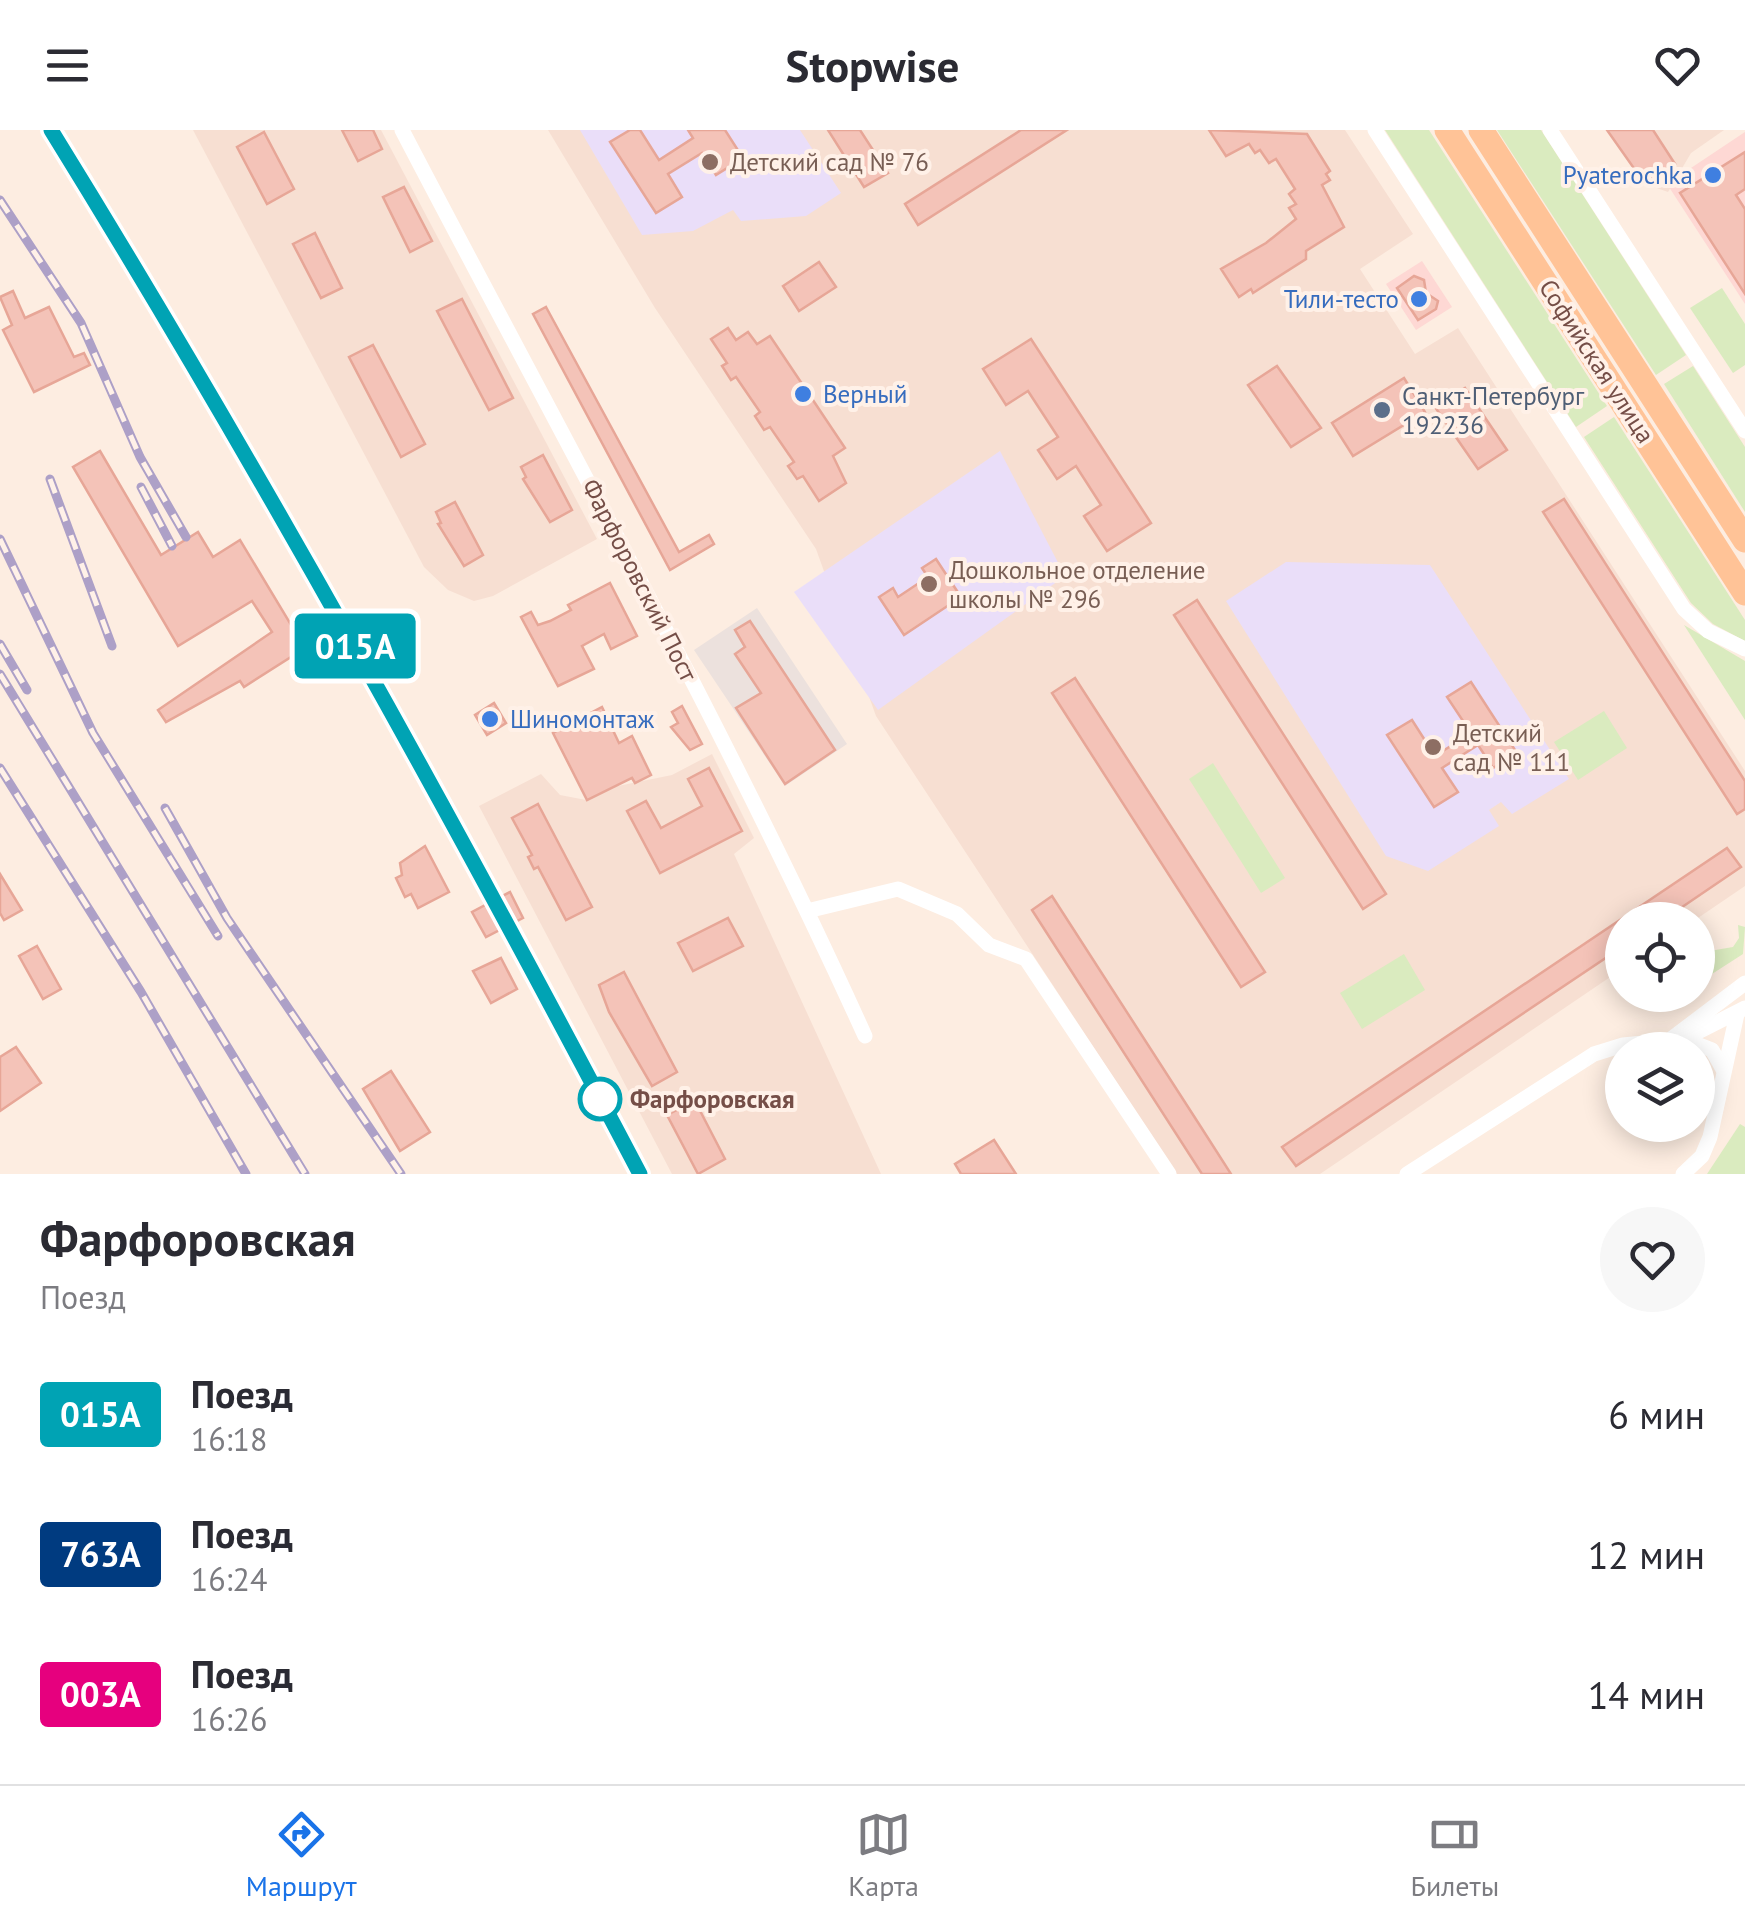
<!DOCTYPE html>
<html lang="ru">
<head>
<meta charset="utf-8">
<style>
  :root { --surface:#fff; --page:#f7f7f7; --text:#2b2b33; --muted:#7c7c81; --line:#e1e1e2; --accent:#1a73e8 }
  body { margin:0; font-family:"PT Sans",sans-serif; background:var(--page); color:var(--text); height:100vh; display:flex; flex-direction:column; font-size:38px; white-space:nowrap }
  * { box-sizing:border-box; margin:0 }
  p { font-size:32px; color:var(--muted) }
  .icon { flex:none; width:55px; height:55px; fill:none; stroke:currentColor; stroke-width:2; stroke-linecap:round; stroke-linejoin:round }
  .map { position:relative; height:1044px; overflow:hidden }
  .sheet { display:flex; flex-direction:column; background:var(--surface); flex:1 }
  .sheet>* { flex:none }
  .badge { padding:0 20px; border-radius:8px; font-size:35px; line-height:65px }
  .buttons { position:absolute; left:1605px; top:772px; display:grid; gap:20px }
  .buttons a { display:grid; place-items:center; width:110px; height:110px; border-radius:50%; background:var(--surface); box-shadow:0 5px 25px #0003; font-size:50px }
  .map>.badge { position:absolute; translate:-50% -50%; box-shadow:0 0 0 5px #fff }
  .round { display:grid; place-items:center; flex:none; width:105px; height:105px; border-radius:52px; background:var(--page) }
  .summary { display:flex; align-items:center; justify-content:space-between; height:170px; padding:0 40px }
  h1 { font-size:48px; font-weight:700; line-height:75px }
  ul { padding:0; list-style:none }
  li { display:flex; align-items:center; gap:30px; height:140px; padding:0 40px }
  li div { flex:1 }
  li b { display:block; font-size:38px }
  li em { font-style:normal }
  li .badge { min-width:110px; font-weight:700; text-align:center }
  header { display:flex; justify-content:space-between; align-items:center; height:130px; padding:0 40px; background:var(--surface); font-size:45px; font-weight:700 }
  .tab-bar { display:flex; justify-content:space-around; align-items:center; height:140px; border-top:2px solid var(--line); background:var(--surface); font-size:28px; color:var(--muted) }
  .tab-bar a { display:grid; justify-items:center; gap:5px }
  .tab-bar .selected { color:var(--accent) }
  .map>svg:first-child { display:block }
  .residential { fill:#f7dfd2 }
  .commercial { fill:#fed8d4 }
  .industrial { fill:#ece1dd }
  .education { fill:#eadef9 }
  .green { fill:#daebbf }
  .building { fill:#f4c3b8; stroke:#e7a697; stroke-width:2.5 }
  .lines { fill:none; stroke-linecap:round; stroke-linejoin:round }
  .street { stroke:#fff; stroke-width:15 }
  .primary { stroke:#ffc397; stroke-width:25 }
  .rail-casing { stroke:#ada0c7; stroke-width:9 }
  .rail { stroke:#fff1e8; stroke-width:5; stroke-dasharray:15; stroke-linecap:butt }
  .line-casing { stroke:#fff; stroke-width:22 }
  .line { stroke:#00a3b4; stroke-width:15 }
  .education-dot { fill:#8d6e63; stroke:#fff1e8; stroke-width:4 }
  .shop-dot { fill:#3f7fe0; stroke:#fff1e8; stroke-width:4 }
  .service-dot { fill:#5c6f8a; stroke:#fff1e8; stroke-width:4 }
  .stop-dot { fill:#fff; stroke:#00a3b4; stroke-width:5 }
  .labels { text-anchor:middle; stroke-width:8; stroke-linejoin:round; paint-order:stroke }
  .education-label { font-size:25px; fill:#785e54; stroke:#fff1e8; text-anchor:start }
  .shop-label { font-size:25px; fill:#366cbe; stroke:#fff1e8; text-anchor:end }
  .street-label { font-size:25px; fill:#754e47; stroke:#fff1e8 }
  .service-label { font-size:25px; fill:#4e5e75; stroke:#fff1e8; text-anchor:start }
  .stop-label { font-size:25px; font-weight:bold; fill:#754e47; stroke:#fff1e8; text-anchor:start }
</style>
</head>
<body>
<header><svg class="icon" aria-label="menu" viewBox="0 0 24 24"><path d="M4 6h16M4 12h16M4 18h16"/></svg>Stopwise<svg class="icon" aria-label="heart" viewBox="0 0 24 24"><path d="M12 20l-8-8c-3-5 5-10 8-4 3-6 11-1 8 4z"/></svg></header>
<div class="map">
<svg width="1745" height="1044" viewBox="0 0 1745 1044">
  <rect width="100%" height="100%" fill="#fdede1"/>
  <g class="residential">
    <path d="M193,0h188l216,409 -104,57 -19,5 -26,-11 -24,-23z"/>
    <path d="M548,0h797l68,104 -53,35 55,85 43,-26 287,443v115l-50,34h-73v49l-302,205h-143l-301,-458 -60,-167 -161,-241z"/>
    <path d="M1613,0h111l-33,23 -23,39 -17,-6z"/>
    <path d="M712,624l42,84 -20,16 147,320h-209l-193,-368 62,-32 19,21 26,5 27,-13 59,-12z"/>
  </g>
  <g class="commercial">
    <path d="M1745,2v172l-78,-120z"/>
    <path d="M1422,131l30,46 -36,23 -30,-46z"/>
  </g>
  <path class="industrial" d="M757,478l90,136 -62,42 -91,-136z"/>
  <g class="education">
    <path d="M580,0h220l41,63 -35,23 -65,5 -8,-11 -40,21 -51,4z"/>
    <path d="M1000,321l65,125 -187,134 -84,-118z"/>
    <path d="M1286,432l144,3 139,214 -57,35 -11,-12 -12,8 10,16 -71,45 -42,-15 -160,-255z"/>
  </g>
  <g class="green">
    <path d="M1385,0h44l178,276 -31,21z"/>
    <path d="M1497,0h44l145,225 -30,20z"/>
    <path d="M1722,158l23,36v41l-12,8 -43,-65z"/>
    <path d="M1693,236l52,81v65l-81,-128z"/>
    <path d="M1614,287l131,203v21l-32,-17 -22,-21 -107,-166z"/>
    <path d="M1684,495l61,36v59z"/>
    <path d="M1604,581l23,37 -49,32 -24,-38z"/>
    <path d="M1213,633l72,115 -24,15 -72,-114z"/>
    <path d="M1738,795l7,2 -2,27 -45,29v-30l35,-6 6,-9z"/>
    <path d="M1404,824l21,36 -63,39 -22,-36z"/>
    <path d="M1740,994l5,3v47h-38z"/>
  </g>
  <g class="building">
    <path d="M342,0h31l9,19 -24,12z"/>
    <path d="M630,0h10l19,30 34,-22 -5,-8h37l18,28 -27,17 -14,-22 -34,21 14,23 -26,16 -46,-71z"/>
    <path d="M828,0h32l28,43 -24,14z"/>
    <path d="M1021,0h46l-149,95 -13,-21z"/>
    <path d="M1209,0l98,4 23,37 -4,3 4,6 -8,5 22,42 -38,24v8l-53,34 -2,-4 -12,8 -18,-28 45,-26 30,-24 -7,-11 7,-4 -7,-10 6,-5 -19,-30 -7,4 -9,-13 -5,3 -6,-9 -23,12z"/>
    <path d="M1607,0h46l22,34 -30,20z"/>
    <path d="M264,2l30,57 -27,15 -30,-57z"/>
    <path d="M1745,22v37l-9,6 9,14v85l-65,-101z"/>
    <path d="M404,57l28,54 -22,11 -27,-55z"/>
    <path d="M315,103l27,55 -21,10 -28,-54z"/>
    <path d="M819,132l17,25 -37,24 -16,-25z"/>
    <path d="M1414,146l10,4 2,13 12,8 -2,8 -18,11 -21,-32z"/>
    <path d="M13,161l12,27 24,-11 25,50 10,-4 6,12 -56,27 -31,-62 9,-5 -12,-28z"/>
    <path d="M462,169l51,99 -24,12 -52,-99z"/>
    <path d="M546,177l133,245 30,-17 5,9 -44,26 -137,-256z"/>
    <path d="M728,198l8,12 12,-8 9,12 13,-8 75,112 -12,8 13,27 -27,18 -16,-25 -6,3 -9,-13 6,-4 -24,-35 -6,3 -9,-14 5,-4 -24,-35 -5,3 -9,-14 5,-3 -16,-24z"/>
    <path d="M1031,209l120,184 -44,28 -23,-35 17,-11 -25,-39 -19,13 -19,-29 20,-13 -30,-46 -22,14 -23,-36z"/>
    <path d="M373,215l52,99 -24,13 -52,-100z"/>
    <path d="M1277,236l44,62 -30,19 -43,-62z"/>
    <path d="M1404,248l21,34 -72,44 -21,-33z"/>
    <path d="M1465,258l42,62 -29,19 -43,-62z"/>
    <path d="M100,321l61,104 37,-23 15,25 27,-17 65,108 -61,39 -4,-6 -74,41 -8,-12 114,-78 -20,-31 -74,45 -105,-179z"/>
    <path d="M543,325l29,55 -22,12 -27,-43 3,-2 -5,-10z"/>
    <path d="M1564,369l181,282v28l-8,5 -194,-302z"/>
    <path d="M455,372l28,53 -19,11 -26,-42 3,-1 -5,-11z"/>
    <path d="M936,429l25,38 -57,38 -25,-38 14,-9 5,9 30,-20 -6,-9z"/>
    <path d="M610,453l27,53 -26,13 -7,-15 -22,12 12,23 -36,17 -37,-69 10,-5 7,13 12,-4 21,-11 -3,-5z"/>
    <path d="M1197,470l189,294 -23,15 -189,-294z"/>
    <path d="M750,491l85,129 -50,34 -49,-76 25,-15 -26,-39 10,-7 -10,-17z"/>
    <path d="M1075,548l190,294 -24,15 -189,-294z"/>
    <path d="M1471,552l46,71 -24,15 -15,-23 -36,23 16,24 -24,15 -47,-72 25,-15 23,36 36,-23 -24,-36z"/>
    <path d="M494,573l12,20 -19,12 -12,-20z"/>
    <path d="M682,576l20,38 -12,6 -19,-23 7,-4 -6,-11z"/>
    <path d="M602,577l17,36 13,-7 19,39 -16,8 -3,-5 -45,22 -34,-67z"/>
    <path d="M709,638l33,63 -82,42 -33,-62 19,-10 15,27 41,-22 -14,-27z"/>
    <path d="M538,674l54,103 -26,13 -28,-53 -4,2 -6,-12 4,-2 -20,-37z"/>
    <path d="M425,716l24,46 -31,16 -7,-14 -6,3 -9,-19 6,-3 -2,-12z"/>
    <path d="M1727,718l14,19 -78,53h-41v27l-326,219 -14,-19z"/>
    <path d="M0,744l22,36 -18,10 -4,-7z"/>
    <path d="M510,762l13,26 -37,19 -14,-25z"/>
    <path d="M1052,766l147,228 32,50h-29l-170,-264z"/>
    <path d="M728,788l15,28 -50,25 -15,-28z"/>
    <path d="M37,816l24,43 -18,10 -24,-43z"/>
    <path d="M501,828l16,31 -26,14 -18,-32z"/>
    <path d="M624,842l53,100 -25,14 -43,-74 -10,-27z"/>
    <path d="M16,917l25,36 -41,28v-54z"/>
    <path d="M391,941l39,61 -30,19 -37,-62z"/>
    <path d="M695,971l30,58 -27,15 -31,-59z"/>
    <path d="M994,1010l22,34h-55l-6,-10z"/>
  </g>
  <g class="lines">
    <g class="street">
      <path d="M402,0c157,301 323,597 463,906"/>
      <path d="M1375,0l309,479 24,22 37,18"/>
      <path d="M1550,0l195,301"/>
      <path d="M807,781l91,-22 59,25 32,31 37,14 143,215"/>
      <path d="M1671,909l74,-56"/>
      <path d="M1684,909l28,11 12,21"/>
      <path d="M1407,1044l187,-120 29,-9 61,-6 61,-31"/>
      <path d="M1683,1044l19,-18 8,-19 27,-123"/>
    </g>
    <g class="primary">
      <path d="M1447,0l298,463"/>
      <path d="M1481,0l264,410"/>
    </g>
    <defs>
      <g id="rail">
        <path d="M51,0l196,322 205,364 188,358"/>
        <path d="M0,70l81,123 59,134 46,80"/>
        <path d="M50,349l62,167"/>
        <path d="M141,357l31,59"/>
        <path d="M0,409l93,194 125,203"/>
        <path d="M0,514l27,46"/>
        <path d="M0,544l305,500"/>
        <path d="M0,638l141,224 105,182"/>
        <path d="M165,678l62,110 174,256"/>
      </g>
    </defs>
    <use href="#rail" class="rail-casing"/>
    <use href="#rail" class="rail"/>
  </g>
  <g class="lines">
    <defs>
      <path id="line" d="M51,0c210,340 403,690 589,1044"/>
    </defs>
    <use href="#line" class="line-casing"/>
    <use href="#line" class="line"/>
  </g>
  <g class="education-dot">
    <circle cx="710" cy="32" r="10"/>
    <circle cx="929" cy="454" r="10"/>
    <circle cx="1433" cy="617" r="10"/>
  </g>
  <g class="shop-dot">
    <circle cx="1713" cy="45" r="10"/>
    <circle cx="1419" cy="169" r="10"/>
    <circle cx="803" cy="264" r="10"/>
    <circle cx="490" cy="589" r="10"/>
  </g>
  <circle class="service-dot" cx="1382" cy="280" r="10"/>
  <circle class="stop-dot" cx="600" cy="969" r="20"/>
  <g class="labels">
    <g class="education-label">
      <text x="730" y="41">Детский сад № 76</text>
      <text x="949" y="449">Дошкольное отделение<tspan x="949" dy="29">школы № 296</tspan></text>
      <text x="1453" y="612">Детский<tspan x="1453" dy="29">сад № 111</tspan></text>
    </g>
    <g class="shop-label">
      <text x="1693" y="54">Pyaterochka</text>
      <text x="1399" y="178">Тили-тесто</text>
      <text x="823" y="273" text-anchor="start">Верный</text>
      <text x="510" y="598" text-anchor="start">Шиномонтаж</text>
    </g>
    <g class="street-label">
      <text transform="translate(1597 231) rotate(57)" y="9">Софийская улица</text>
      <text transform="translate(640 450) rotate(63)" y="9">Фарфоровский Пост</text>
    </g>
    <g class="service-label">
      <text x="1402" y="275">Санкт-Петербург<tspan x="1402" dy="29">192236</tspan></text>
    </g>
    <g class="stop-label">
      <text x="630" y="978">Фарфоровская</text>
    </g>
  </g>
</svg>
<div class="buttons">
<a><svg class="icon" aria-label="locate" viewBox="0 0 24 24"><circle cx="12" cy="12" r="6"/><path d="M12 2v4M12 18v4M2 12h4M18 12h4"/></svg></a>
<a><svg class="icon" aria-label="layers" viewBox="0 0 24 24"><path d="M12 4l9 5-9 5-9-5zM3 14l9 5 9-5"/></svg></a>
</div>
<b class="badge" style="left:355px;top:516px;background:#00a3b4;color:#fff">015А</b>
</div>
<section class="sheet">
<div class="summary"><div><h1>Фарфоровская</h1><p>Поезд</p></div><a class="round"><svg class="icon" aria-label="heart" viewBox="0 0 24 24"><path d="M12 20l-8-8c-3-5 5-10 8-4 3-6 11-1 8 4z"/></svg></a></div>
<ul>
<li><span class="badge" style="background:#00a3b4;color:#fff">015А</span><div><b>Поезд</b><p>16:18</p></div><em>6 мин</em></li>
<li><span class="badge" style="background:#003b80;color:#fff">763А</span><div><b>Поезд</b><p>16:24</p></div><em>12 мин</em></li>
<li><span class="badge" style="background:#e6007e;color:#fff">003А</span><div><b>Поезд</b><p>16:26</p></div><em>14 мин</em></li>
</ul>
</section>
<nav class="tab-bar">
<a class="selected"><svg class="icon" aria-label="directions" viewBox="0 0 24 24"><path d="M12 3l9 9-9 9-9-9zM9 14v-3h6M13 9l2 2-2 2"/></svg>Маршрут</a>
<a><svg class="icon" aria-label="map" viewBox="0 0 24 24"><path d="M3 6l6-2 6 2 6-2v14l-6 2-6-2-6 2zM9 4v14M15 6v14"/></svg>Карта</a>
<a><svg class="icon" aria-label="tickets" viewBox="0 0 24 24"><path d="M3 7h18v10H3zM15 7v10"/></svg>Билеты</a>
</nav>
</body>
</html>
